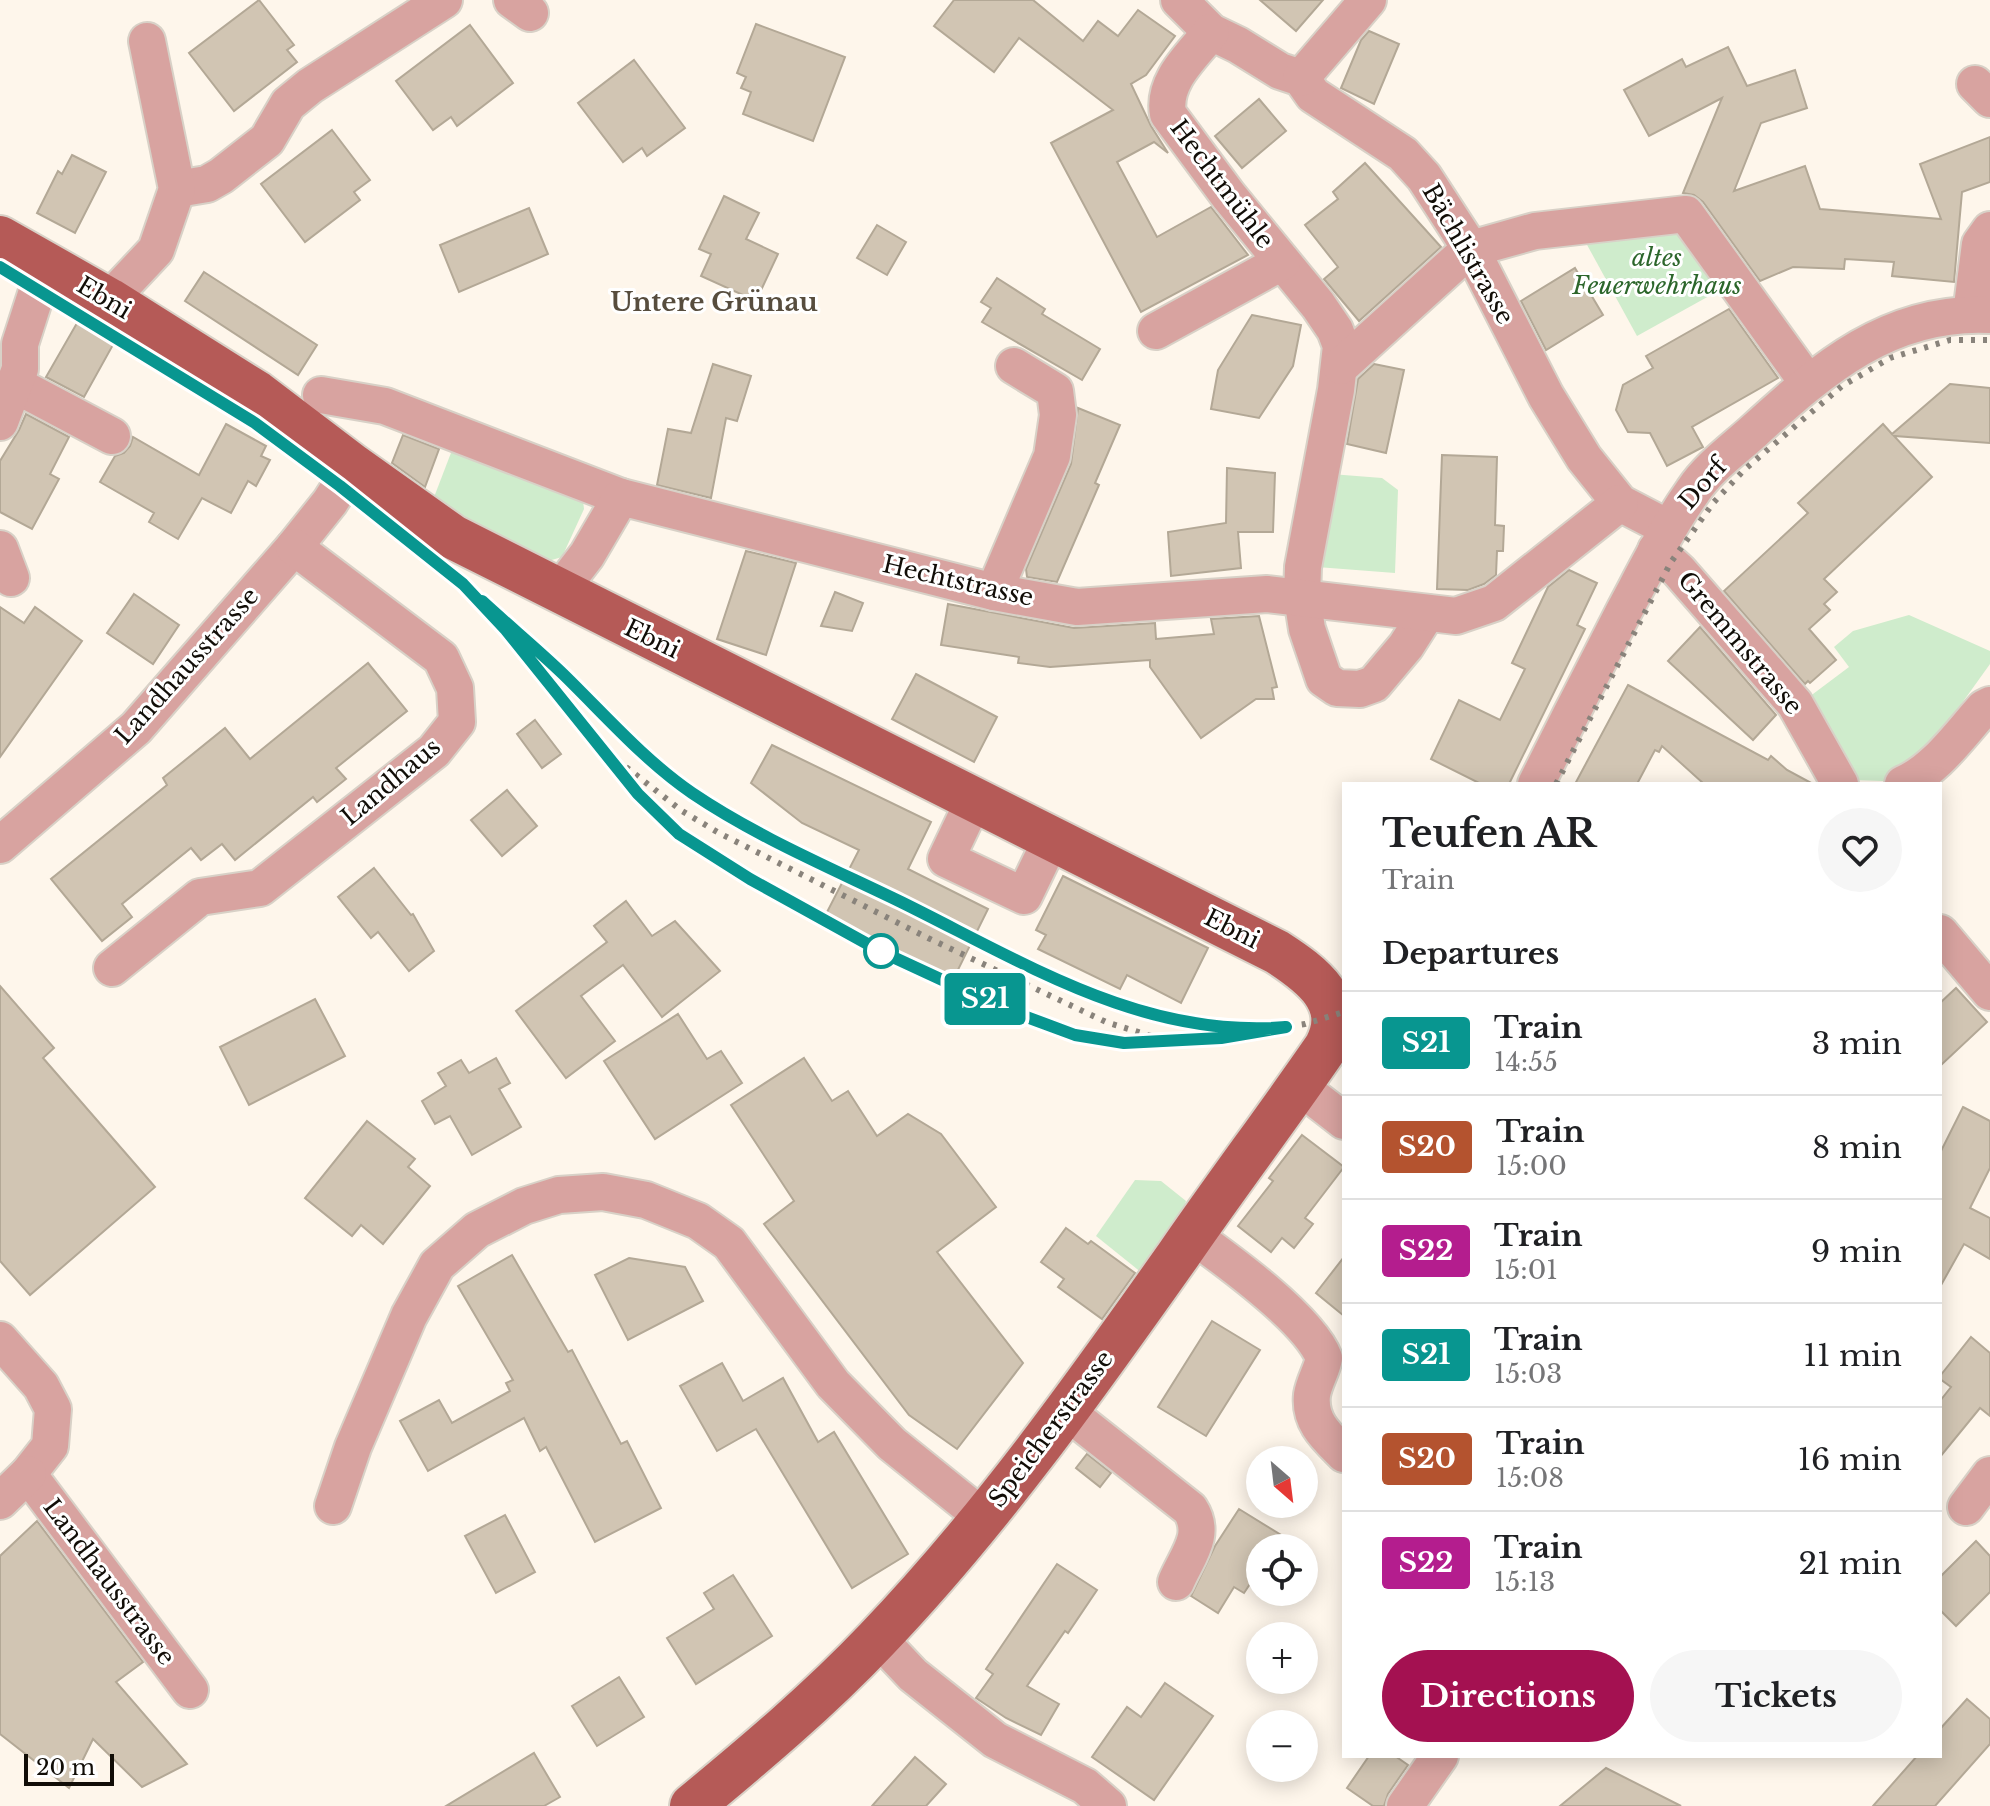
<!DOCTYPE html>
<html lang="en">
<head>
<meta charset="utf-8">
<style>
  :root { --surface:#fff; --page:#f6f6f6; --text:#202124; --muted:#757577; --line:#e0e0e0; --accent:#a41151 }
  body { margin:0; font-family:"Libre Baskerville",serif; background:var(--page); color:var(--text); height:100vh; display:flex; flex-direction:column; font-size:30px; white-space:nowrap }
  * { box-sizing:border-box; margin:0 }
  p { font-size:26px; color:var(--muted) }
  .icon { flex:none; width:44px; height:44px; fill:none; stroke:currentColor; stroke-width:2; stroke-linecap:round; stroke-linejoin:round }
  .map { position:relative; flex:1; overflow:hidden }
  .drawer { position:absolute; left:1342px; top:782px; width:600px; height:976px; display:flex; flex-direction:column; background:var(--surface); border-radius:0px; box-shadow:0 4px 20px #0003 }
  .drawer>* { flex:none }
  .badge { padding:0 16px; border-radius:6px; font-size:28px; line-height:52px }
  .needle { width:52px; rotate:152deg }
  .fabs { position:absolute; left:1246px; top:1446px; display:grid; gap:16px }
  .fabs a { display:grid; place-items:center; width:72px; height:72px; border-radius:50%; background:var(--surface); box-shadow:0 4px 20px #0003; font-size:40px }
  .scale { position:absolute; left:24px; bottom:20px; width:90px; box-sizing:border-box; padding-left:8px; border:4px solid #110d07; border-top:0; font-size:22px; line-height:28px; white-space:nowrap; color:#110d07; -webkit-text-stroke:6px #fff; paint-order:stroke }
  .map>.badge { position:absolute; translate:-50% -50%; box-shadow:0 0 0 4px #fff }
  h2 { padding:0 40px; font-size:30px; line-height:72px }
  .round { display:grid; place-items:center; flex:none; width:84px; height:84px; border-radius:42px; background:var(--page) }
  .summary { display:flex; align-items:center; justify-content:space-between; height:136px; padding:0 40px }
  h1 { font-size:38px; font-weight:700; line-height:60px }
  .button { display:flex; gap:16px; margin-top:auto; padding:16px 40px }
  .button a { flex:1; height:92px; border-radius:48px; background:var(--accent); color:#fff; font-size:32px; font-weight:700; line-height:92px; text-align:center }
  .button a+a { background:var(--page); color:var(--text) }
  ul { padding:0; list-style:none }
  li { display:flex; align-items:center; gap:24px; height:104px; padding:0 40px; border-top:2px solid var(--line) }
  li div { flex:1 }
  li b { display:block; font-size:30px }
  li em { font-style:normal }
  li .badge { min-width:88px; font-weight:700; text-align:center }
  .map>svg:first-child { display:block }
  .green { fill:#cfeccc }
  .building { fill:#d1c5b3; stroke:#b3a896; stroke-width:2 }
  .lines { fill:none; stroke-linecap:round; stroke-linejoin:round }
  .minor-casing { stroke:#d8d1c7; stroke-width:40 }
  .major-casing { stroke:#d8d1c7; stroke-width:48 }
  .minor { stroke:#d8a3a0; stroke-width:36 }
  .major { stroke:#b55a57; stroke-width:44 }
  .rail { stroke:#89837b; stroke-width:6; stroke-dasharray:4 8; stroke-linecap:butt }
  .line-casing { stroke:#fff; stroke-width:18 }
  .line { stroke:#089690; stroke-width:12 }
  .stop-dot { fill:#fff; stroke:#089690; stroke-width:4 }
  .labels { text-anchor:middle; stroke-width:6; stroke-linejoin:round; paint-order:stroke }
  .street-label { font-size:24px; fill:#110d07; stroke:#fff }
  .park-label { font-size:24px; font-style:italic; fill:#2c662b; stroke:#fff }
  .neighbourhood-label { font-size:26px; font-weight:bold; fill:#574d3e; stroke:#fff }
</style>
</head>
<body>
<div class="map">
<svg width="1990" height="1806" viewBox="0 0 1990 1806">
  <rect width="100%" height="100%" fill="#fef6eb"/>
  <g class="green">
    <path d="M1682,221l47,64 -92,51 -57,-104z"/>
    <path d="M454,445l129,55 1,9 -22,48 -21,6 -110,-58z"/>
    <path d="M1331,474l51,4 16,12 -3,83 -78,-6z"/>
    <path d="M1909,615l81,36v13l-76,106 -31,11 -30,-1 -48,-80 44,-33 -15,-20 19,-16z"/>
    <path d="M1135,1180l26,1 25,20 -7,22 -37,50 -46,-37z"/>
  </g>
  <g class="building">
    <path d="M259,0l35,45 -7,5 10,12 -63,49 -45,-58z"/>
    <path d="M954,0h79l50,41 15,-20 20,15 20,-26 37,26 -29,39 -15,9 20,42 17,27 -14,-11 -37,20 40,75 54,-30 37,48 -107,57 -90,-169 62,-33 -94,-72 -25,34 -60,-46z"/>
    <path d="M1260,0h63l-27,31z"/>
    <path d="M756,24l89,33 -32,84 -70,-27 8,-22 -10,-4 5,-11 -9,-4z"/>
    <path d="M470,25l43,58 -56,43 -6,-9 -18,13 -37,-49z"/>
    <path d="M1369,31l30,13 -25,60 -33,-16 20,-48z"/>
    <path d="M1728,47l19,39 48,-16 12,38 -46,15 -27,68 71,-25 15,43 121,10 -21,-55 70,-27v45l-28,10 -8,90 -62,-6 2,-14 -49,-3 -1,10 -51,-2 -33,14 -57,-79 -9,-7 -11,-2 39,-95 -73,38 -25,-46 58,-31 4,8z"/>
    <path d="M634,60l51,68 -38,28 -5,-8 -19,14 -45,-59z"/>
    <path d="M1259,99l27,32 -44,37 -27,-32z"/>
    <path d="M332,130l38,50 -16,12 6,8 -55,42 -44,-58z"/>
    <path d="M72,155l34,17 -31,61 -38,-20 21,-42 4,3z"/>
    <path d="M1365,163l76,84 -82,74 -35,-42 14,-12 -33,-42 33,-26 -5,-7z"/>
    <path d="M724,196l35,17 -13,26 32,15 -22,47 -55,-25 10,-22 -12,-5z"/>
    <path d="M529,208l19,46 -89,38 -19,-47z"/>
    <path d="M877,225l29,17 -19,33 -30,-17z"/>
    <path d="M1575,268l28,47 -57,35 -25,-49z"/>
    <path d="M204,272l113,73 -19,30 -113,-74z"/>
    <path d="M997,278l48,31 -3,5 58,35 -18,31 -100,-58 9,-14 -10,-6z"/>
    <path d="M1729,309l49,69 -86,49 11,20 -36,19 -17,-33 -22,-1 -12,-22 7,-25 30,-17 -7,-12z"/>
    <path d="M1252,315l49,10 -8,41 -34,52 -48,-9 7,-39z"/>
    <path d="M77,323l37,20 -30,54 -38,-20z"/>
    <path d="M713,364l38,12 -14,45 -11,-3 -15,80 -54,-13 11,-56 23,4z"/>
    <path d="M1374,364l30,6 -18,83 -39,-9 11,-65z"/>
    <path d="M1950,384l40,4v55l-96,-7 38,41 -108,102 13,13 -13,12 6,6 -21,19 27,31 -26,23 -2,-2 -3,3 -81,-93 84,-78 -10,-10 85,-79 9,10z"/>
    <path d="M1078,408l42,17 -25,58 4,2 -42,97 -30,-5 -1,-8 45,-105z"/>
    <path d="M26,414l43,23 -19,37 9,5 -27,50 -32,-17v-51l19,-31z"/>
    <path d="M226,424l40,22 -5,10 9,4 -14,26 -8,-5 -17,32 -29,-15 -24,41 -29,-17 5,-9 -54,-31 15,-26 9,-3 6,-7 3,-9 66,38z"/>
    <path d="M403,435l36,14 -14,38 -33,-24z"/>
    <path d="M1442,455l55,2 -2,68 9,1 -1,25h-6l-1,24 -12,9 -16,6 -31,-1z"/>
    <path d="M1227,468l48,5 -2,59h-35l3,36 -70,8 -3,-44 58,-9z"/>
    <path d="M746,551l50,12 -30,92 -49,-16z"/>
    <path d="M1569,570l28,13 -20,42 8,4 -76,155h-28l-50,-25 28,-59 41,20 25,-51 -13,-6 36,-76z"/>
    <path d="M835,592l28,11 -11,28 -31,-5z"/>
    <path d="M134,594l45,31 -26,39 -46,-31z"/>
    <path d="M948,604l126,24 81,-5 1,16 58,-5 -3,-15 48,-3 18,71 -5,1 2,11h-18l-55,39 -51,-71v-7l-100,7 -32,-4 1,-6 -78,-12z"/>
    <path d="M0,607l24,16 11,-16 47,34 -82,116z"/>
    <path d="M1700,627l76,88 -23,25 -85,-79z"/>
    <path d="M368,663l39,48 -71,57 10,11 -29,23 -4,-5 -78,63 -13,-16 -21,16 -10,-12 -69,56 10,13 -30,24 -51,-62 116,-94 -4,-7 62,-50 25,31z"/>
    <path d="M916,674l81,43 -23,45 -82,-43z"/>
    <path d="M1628,685l140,75 3,-4 16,14 26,14h-109l-42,-38 -3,6 -4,-2 -18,34h-62z"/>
    <path d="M535,720l26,34 -19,14 -25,-34z"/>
    <path d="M772,745l159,77 -23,47 80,40 -35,71 -127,-66 33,-64 -57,-27 -51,-40z"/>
    <path d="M507,790l30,36 -35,30 -31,-36z"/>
    <path d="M374,868l37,47 2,-1 21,37 -25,20 -31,-39 -7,6 -33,-41z"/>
    <path d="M1063,876l145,72 -27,55 -54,-28 -7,14 -82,-40 8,-14 -10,-5z"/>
    <path d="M626,901l26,35 23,-15 45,50 -58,46 -39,-52 -42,31 34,45 -49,37 -50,-67 91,-69 -13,-16z"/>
    <path d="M0,986l54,62 -11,10 112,129 -125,108 -30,-34z"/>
    <path d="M1956,988l31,34 -47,44v-63z"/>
    <path d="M315,999l30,57 -96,49 -29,-58z"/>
    <path d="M678,1014l29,45 14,-8 21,32 -87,56 -51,-78z"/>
    <path d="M496,1058l14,25 -11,6 22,38 -49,28 -22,-39 -15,8 -13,-23 24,-15 -8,-13 23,-13 8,13z"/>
    <path d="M804,1058l28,43 16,-10 29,45 31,-22 33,20 55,73 -59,45 86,111 -66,86 -48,-34 -145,-191 30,-23 -63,-96z"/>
    <path d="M1963,1107l27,14v47l-20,40 20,10v41l-26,-15 -24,43v-134z"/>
    <path d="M367,1121l48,38 -7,8 22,19 -47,58 -22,-19 -9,11 -47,-38z"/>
    <path d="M1302,1135l42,32 -39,51 8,6 -19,24 -12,-10 -11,14 -33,-26 35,-45 -4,-3z"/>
    <path d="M1066,1228l22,16 3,-3 44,32 -33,46 -44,-32 6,-8 -23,-17z"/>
    <path d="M512,1255l56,97 4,-2 49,94 6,-3 34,67 -66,34 -49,-95 -6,4 -16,-33 -96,53 -28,-50 39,-21 13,23 58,-32 -4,-8 7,-3 -55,-94z"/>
    <path d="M1344,1257v59l-28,-23z"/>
    <path d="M629,1258l56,9 18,34 -75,39 -33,-65z"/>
    <path d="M1212,1321l48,29 -54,86 -48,-29z"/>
    <path d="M1971,1337l19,16v63l-10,-8 -40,49v-56l11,-14 -11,-8v-3z"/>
    <path d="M722,1363l21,38 40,-23 35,64 16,-10 74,122 -56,34 -96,-159 -39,22 -37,-65z"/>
    <path d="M1087,1454l24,19 -11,14 -24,-19z"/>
    <path d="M1239,1509l42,26 -2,5 13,8h-32v30l-4,-3 -12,18 -10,-6 -16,26 -27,-17 24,-50z"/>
    <path d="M505,1515l30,57 -39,21 -31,-57z"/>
    <path d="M37,1521l106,141 -27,20 71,82 -45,23 -49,-48 -24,49 -69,-54v-178z"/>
    <path d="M1976,1541l14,15v36l-34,34 -16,-16v-33z"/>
    <path d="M1057,1564l40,26 -29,43 -3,-2 -38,55 32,18 -18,31 -35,-17 -30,-20 17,-24 -7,-5z"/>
    <path d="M733,1575l39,61 -76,48 -29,-46 47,-29 -10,-16z"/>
    <path d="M619,1677l25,40 -47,29 -25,-40z"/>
    <path d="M1165,1683l48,33 -59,84 -62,-43 35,-50 14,10z"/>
    <path d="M1967,1699l23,20v25l-55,62h-62l44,-50h23v-27z"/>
    <path d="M534,1753l26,44 -16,9h-98z"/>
    <path d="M1369,1756h26l13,9 -20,29 -4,12h-11l-26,-18z"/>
    <path d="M915,1757l31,27 -20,22h-54z"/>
    <path d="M1606,1768l75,38h-121z"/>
  </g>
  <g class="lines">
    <defs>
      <g id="minor">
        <path d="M512,0l18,13"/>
        <path d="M1179,0l32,32 27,13 42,26 21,7 12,17 90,59 21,23 48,74 74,145 38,62 36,45 48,25"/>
        <path d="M1211,32c-19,24 -49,49 -43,82l60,81 90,110 17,25 6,16 -5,44 -33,177 -1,30 5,32 17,50 13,9 23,1 14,-5 32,-38 21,-33"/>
        <path d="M1301,78l67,-78"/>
        <path d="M1975,84l15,15"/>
        <path d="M177,189l30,-5 14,-8 46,-36 21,-36 22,-18 134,-86"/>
        <path d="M109,300l47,-50 21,-61 -30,-148"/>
        <path d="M1971,314l9,-70 10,-14"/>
        <path d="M1156,331l126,-69"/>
        <path d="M1341,366l120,-109 24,-12 50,-14 151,-17 122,169"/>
        <path d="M14,384l98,52"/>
        <path d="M321,395l64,11 236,91"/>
        <path d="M0,422l20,-53v-25l18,-56 11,-23"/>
        <path d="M0,549l11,29"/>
        <path d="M1656,550l23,21 116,133 45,80"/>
        <path d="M560,590l27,-35 34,-58 373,95 83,15 190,-13 189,22 38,-13 126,-100"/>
        <path d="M994,592l58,-136 6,-41 -3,-24 -41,-25"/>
        <path d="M1536,784c29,-58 58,-115 88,-173 22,-41 42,-82 69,-120 15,-23 40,-41 60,-59 70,-64 137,-122 237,-117"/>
        <path d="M1903,784c33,-14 57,-50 81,-76l6,-3"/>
        <path d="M975,798l-29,61 78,37 28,-58"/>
        <path d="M0,845l136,-117 158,-181 36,-45 23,-36"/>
        <path d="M1940,933l50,59"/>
        <path d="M112,968l88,-71 60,-9 174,-137 23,-29 -2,-34 -14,-30 -147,-111"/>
        <path d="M1299,1086l45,35"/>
        <path d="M1192,1235c35,25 117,84 132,123 -2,12 -10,24 -12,37 -3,27 15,42 32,59"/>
        <path d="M0,1340l41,46 12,23 -3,37 -22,28 162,216"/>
        <path d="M1066,1411l124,98c17,26 -3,47 -14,73"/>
        <path d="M0,1501l28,-27"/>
        <path d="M333,1506l20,-59 56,-131 28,-51 40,-35 47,-24 35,-11 44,-3 43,8 52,21 31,22 104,141 59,60 92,74"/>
        <path d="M1966,1507l24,-32"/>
        <path d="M878,1638l35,37 82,65 90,46 23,20"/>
        <path d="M1405,1806l35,-50"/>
      </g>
      <path id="major" d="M0,238l109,62 148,93 96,73 100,71 824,415c34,22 73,50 49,95 -48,70 -99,137 -147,207 -94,133 -189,267 -303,386 -57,60 -120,113 -184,166"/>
    </defs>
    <use href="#minor" class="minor-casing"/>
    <use href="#major" class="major-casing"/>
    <use href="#minor" class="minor"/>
    <use href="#major" class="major"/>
    <g class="rail">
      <path d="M0,267l255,156 85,63 123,98 97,87 82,81 49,40 51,31 339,167c70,27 130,43 205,37"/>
      <path d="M514,641l99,124 49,54 40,30 97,59 83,44 123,57 70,26 49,8 103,-6"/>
      <path d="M626,767l56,44 37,22 209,105 178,84 45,14"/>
      <path d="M1556,784l115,-222 43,-60 30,-32 98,-84 48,-28 60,-18h40"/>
      <path d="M1278,1028l27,-4 39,-12"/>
    </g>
  </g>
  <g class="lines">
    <defs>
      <path id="line" d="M0,267l255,156 85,63 123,98 43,46 132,164 41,40 71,45 132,73 123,57 70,26 49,8 97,-5 65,-11c-143,12 -261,-64 -385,-125 -70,-34 -144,-65 -209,-109 -48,-33 -87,-78 -129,-119 -26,-25 -54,-48 -81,-73"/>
    </defs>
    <use href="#line" class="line-casing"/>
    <use href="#line" class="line"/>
  </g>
  <circle class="stop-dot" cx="881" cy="951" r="16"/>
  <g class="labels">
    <g class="street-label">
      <text transform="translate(1222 184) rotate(53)" y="8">Hechtmühle</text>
      <text transform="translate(1468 254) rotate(60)" y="8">Bächlistrasse</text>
      <text transform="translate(104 298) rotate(31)" y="8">Ebni</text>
      <text transform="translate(1703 484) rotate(-49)" y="8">Dorf</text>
      <text transform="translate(958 581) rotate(13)" y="8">Hechtstrasse</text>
      <text transform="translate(652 639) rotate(26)" y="8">Ebni</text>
      <text transform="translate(1740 643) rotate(50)" y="8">Gremmstrasse</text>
      <text transform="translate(187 666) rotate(-48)" y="8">Landhausstrasse</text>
      <text transform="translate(391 782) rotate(-40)" y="8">Landhaus</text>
      <text transform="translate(1232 929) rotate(27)" y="8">Ebni</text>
      <text transform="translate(1051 1429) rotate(-53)" y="8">Speicherstrasse</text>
      <text transform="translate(109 1582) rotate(53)" y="8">Landhausstrasse</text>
    </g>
    <g class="park-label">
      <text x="1657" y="266">altes<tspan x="1657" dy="28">Feuerwehrhaus</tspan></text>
    </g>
    <g class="neighbourhood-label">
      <text x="714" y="311">Untere Grünau</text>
    </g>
  </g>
</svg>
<div class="fabs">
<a><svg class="needle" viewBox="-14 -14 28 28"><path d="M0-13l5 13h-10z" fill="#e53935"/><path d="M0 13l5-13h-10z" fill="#757577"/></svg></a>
<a><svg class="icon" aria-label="locate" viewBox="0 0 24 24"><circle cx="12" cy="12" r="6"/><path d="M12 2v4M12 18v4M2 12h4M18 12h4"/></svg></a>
<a>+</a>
<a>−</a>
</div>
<div class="scale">20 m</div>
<b class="badge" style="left:985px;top:999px;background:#089690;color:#fff">S21</b>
<section class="drawer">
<div class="summary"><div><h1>Teufen AR</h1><p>Train</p></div><a class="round"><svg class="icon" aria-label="heart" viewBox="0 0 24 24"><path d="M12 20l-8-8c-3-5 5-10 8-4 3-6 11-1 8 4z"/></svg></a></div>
<h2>Departures</h2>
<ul>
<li><span class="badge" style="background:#089690;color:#fff">S21</span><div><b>Train</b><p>14:55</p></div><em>3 min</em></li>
<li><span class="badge" style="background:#b4532f;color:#fff">S20</span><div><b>Train</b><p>15:00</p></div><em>8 min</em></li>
<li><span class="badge" style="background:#b41d8e;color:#fff">S22</span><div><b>Train</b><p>15:01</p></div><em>9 min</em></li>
<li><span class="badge" style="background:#089690;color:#fff">S21</span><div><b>Train</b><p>15:03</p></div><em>11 min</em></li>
<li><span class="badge" style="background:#b4532f;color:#fff">S20</span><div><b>Train</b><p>15:08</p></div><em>16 min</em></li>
<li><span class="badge" style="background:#b41d8e;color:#fff">S22</span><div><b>Train</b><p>15:13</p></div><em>21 min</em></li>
</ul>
<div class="button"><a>Directions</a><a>Tickets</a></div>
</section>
</div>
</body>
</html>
